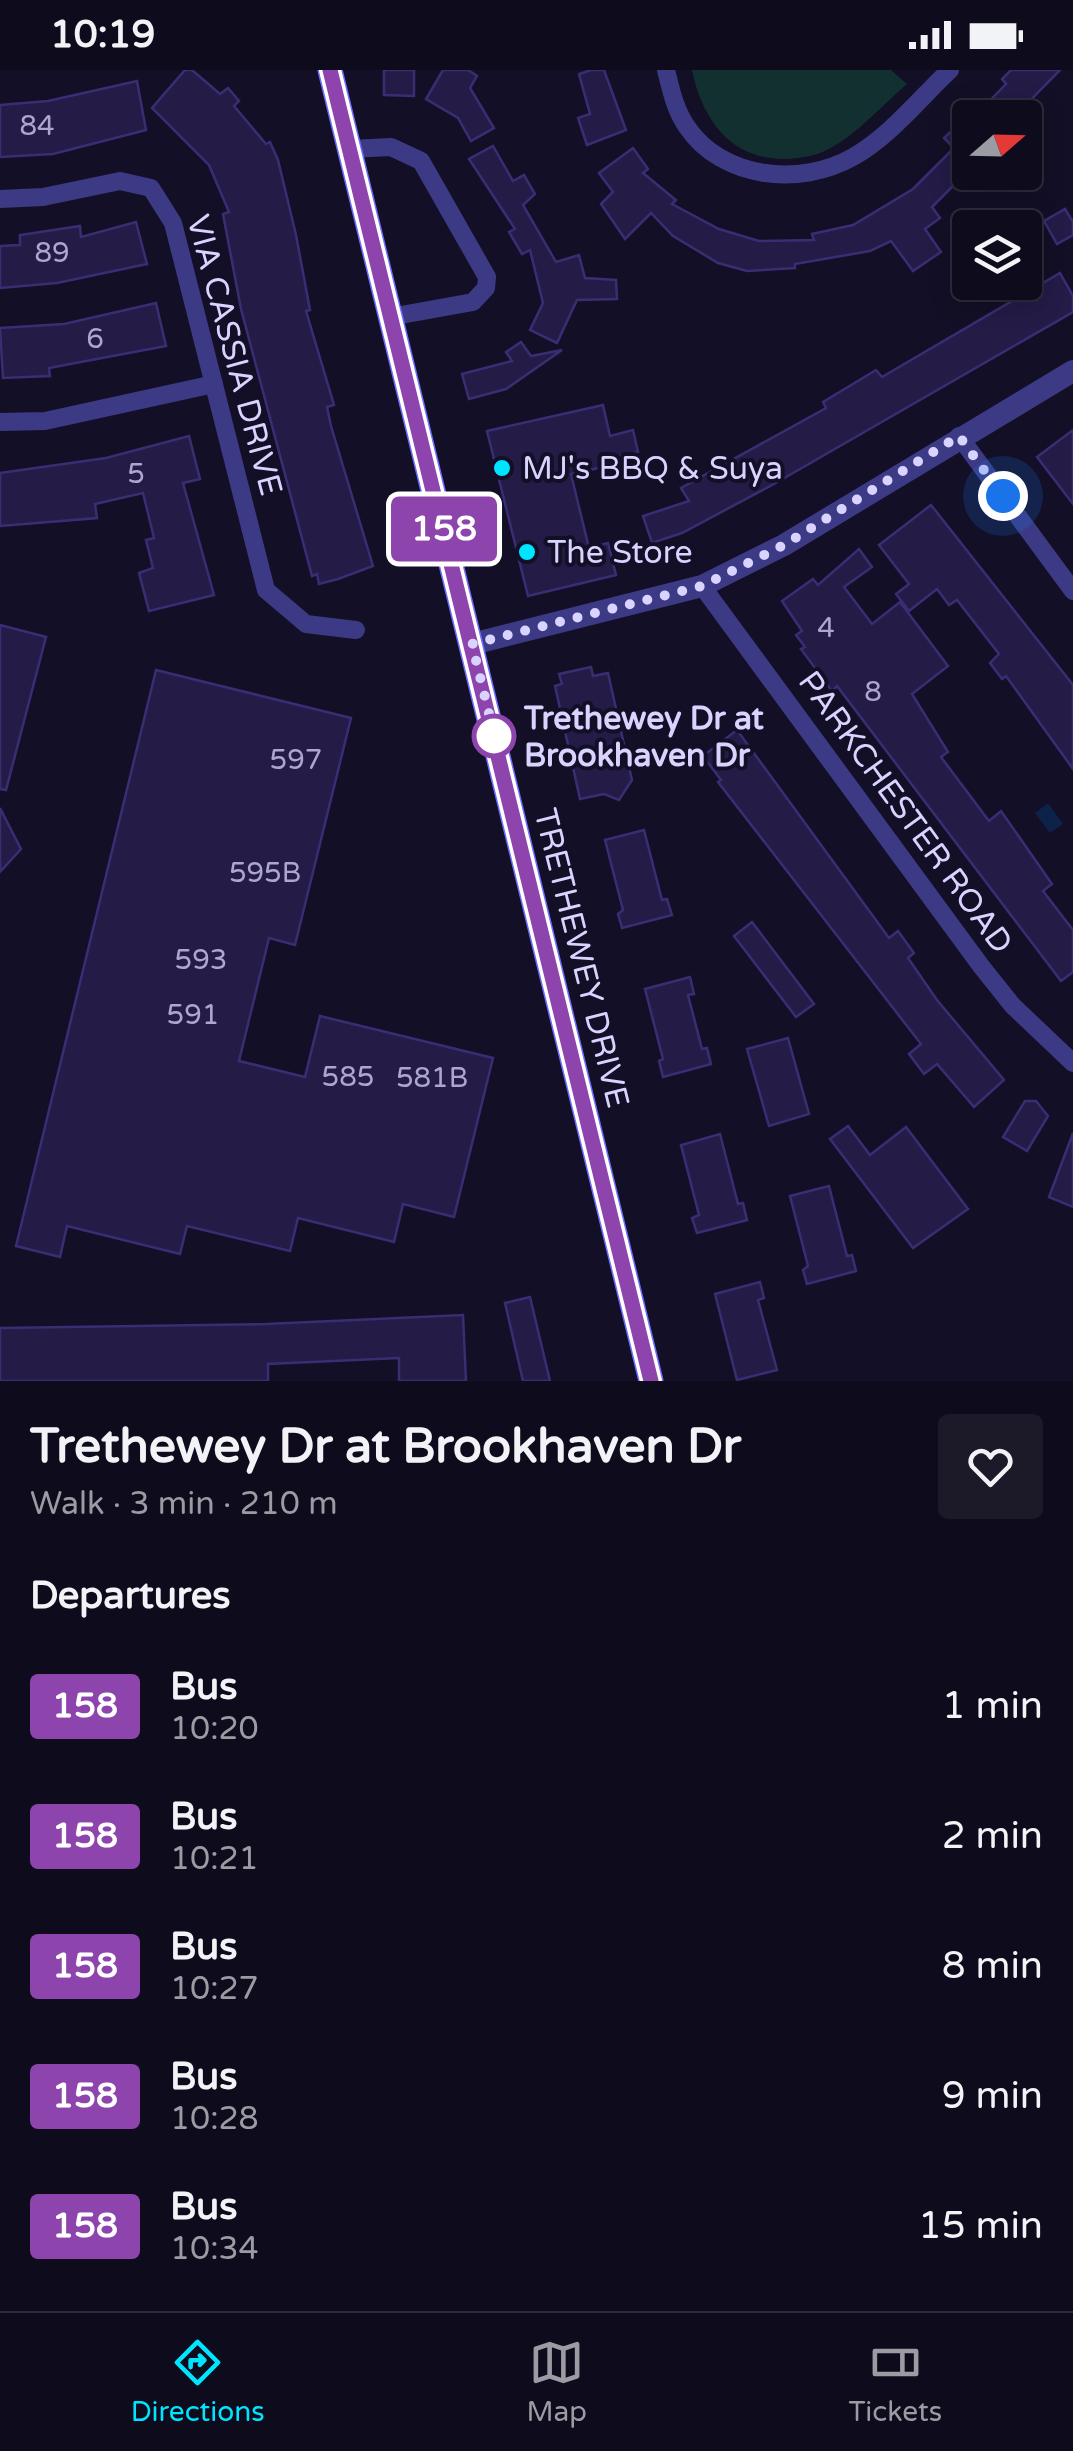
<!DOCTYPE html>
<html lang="en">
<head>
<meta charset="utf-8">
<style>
  :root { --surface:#0e0b1c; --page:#1c1929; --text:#f1f3f6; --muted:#9b9ba3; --line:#2e2b3b; --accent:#00e5ff }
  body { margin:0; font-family:"Varela Round",sans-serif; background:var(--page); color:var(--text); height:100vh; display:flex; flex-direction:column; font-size:38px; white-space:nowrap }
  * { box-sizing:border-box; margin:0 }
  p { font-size:32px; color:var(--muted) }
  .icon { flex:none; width:55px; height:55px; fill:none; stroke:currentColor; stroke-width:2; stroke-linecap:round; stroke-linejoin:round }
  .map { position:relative; height:1311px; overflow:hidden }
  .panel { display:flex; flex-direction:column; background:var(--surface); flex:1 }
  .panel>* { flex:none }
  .badge { padding:0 20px; border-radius:8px; font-size:35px; line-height:65px }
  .needle { width:65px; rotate:70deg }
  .tools { position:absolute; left:952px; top:30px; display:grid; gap:20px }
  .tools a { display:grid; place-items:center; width:90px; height:90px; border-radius:10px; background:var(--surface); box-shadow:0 5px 25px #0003,0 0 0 2px var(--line); font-size:50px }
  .you { position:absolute; width:50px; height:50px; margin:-25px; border:8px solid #fff; border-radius:50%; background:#1a73e8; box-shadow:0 0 0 15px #1a73e833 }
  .map>.badge { position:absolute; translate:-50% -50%; box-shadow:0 0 0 5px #fff }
  h2 { padding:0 30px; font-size:38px; line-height:90px }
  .round { display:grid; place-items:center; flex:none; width:105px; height:105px; border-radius:10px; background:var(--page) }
  .head { display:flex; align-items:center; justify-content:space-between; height:170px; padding:0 30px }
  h1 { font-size:48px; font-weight:800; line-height:75px }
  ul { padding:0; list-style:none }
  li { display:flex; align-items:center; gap:30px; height:130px; padding:0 30px }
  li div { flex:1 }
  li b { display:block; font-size:38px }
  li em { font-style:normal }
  li .badge { min-width:110px; font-weight:700; text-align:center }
  .status { display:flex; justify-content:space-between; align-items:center; height:70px; padding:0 50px; background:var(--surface); direction:ltr }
  .status svg { height:28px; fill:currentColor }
  .dock { display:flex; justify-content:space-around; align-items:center; height:140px; border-top:2px solid var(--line); background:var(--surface); font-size:28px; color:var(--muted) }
  .dock a { display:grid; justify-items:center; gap:5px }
  .dock .current { color:var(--accent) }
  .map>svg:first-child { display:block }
  .green { fill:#12302f }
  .water { fill:#0c2248 }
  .building { fill:#241b47; stroke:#3b2d73; stroke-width:2.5 }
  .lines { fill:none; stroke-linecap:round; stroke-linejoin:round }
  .minor { stroke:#3d3a85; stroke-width:18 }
  .tertiary { stroke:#3d3a85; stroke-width:22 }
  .secondary { stroke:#6f6bff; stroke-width:25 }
  .line-casing { stroke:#fff; stroke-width:22 }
  .line { stroke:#8e44ad; stroke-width:15 }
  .walk { stroke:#d9d4ff; stroke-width:10; stroke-dasharray:0 18 }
  .poi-dot { fill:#00e5ff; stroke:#130f26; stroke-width:4 }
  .stop-dot { fill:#fff; stroke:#8e44ad; stroke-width:5 }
  .labels { text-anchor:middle; stroke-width:8; stroke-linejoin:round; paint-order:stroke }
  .number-label { font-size:28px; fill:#aca6d1 }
  .street-label { font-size:32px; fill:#d9d4ff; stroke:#130f26 }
  .poi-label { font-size:32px; fill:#d9d4ff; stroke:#130f26; text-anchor:start }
  .stop-label { font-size:32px; font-weight:bold; fill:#d9d4ff; stroke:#130f26; text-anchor:start }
</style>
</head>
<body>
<div class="status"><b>10:19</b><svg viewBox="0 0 49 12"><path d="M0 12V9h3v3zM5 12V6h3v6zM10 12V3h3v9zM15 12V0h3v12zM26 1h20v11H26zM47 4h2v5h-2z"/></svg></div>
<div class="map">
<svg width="1073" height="1311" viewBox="0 0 1073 1311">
  <rect width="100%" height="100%" fill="#130f26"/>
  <path class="green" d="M692,0h199l16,14c-26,22 -60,62 -93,71 -69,17 -109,-22 -122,-85z"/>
  <path class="water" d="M1048,733l15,21 -13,9 -15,-20z"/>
  <g class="building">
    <path d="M185,0h7l28,24 8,-6 11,13 -5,5 32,38 4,-2 8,18 18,75 14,75 -4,1 28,94 -7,2 4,19 42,140 -35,13 -19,5 -2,-10 -5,2 -71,-267 -18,-95 6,-2 -20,-47 -57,-57z"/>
    <path d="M384,0h30v26l-30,-1z"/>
    <path d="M443,0h25l9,6 -7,12 24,40 -23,13 -13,-23 -32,-19z"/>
    <path d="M591,0h13l22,60 -39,15 -9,-27 12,-4 -11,-40z"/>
    <path d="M1011,0h49l-47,48h-40l33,-34 -4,-5z"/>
    <path d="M137,11l9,49 -93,24 -53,3v-52l48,-4z"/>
    <path d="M970,43v56l-38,38 8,11 -15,11 16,23 -28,19 -22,-30 -21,10 -75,13v4l-48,3 -29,-8 -45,-27 -22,-23 -26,26 -24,-35 12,-12 -14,-19 34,-25 15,21 -5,4 33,27 -4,4 47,25 40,12 55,-1 -2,-6 41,-9 60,-36 41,-41 -10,-10z"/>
    <path d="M493,76l20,35 11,-6 11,19 -12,11 33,57 23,-7 6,23 31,2 1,19 -40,1 -20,43 -27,-13 13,-27 -13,-53 -8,4 -13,-22 6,-3 -46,-70z"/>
    <path d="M1065,139l8,13v13l-16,9 -13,-23z"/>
    <path d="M136,152l11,42 -90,19 -57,5v-42l20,-1v-10l60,-9 1,11z"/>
    <path d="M1060,203l13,23v16l-299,172 -92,49 -30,10 -9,-27 46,-15 -8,-13 145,-80 -3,-6 53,-32 6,7z"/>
    <path d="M156,233l10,43 -117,22 1,8 -47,2 -3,-50 64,-4z"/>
    <path d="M521,272l10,14 31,-6 -56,39 -37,10 -7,-25 50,-13 -6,-9z"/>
    <path d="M603,335l7,31 23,-6 5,22 -23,5 2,7 -46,10 18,74 19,-5 8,32 -88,21 -41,-165z"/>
    <path d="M1073,360v74l-36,-47z"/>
    <path d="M189,366l11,43 -17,4 31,112 -65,16 -10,-38 14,-5 -7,-28 8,-2 -11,-45 -48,11 2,14 -97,8v-53l106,-15z"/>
    <path d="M931,435l142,180v84l-67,-93 -4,3 -12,-16 9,-9 -42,-54 -8,5 -12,-16 -28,22 -13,-17 13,-10 -30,-39z"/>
    <path d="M859,479l13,18 -28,20 28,37 28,-22 48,64 -36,28 36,58 -7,5 48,64 12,-10 51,73 -9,7 30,39v42l-12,9 -224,-295 -5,5 -31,-42 4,-2 -9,-12 6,-4 -20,-30 31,-22 5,6z"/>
    <path d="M0,555l46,12 -40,153 -6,-1z"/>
    <path d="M591,597l2,9 15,-3 24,107 -13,20 -15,-6 -24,5 -25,-113 7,-2 -3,-10z"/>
    <path d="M156,600l195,48 -56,227 -26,-7 -30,123 66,16 15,-61 173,42 -39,159 -51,-13 -9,38 -96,-24 -8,33 -103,-25 -7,28 -113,-28 -7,31 -44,-11z"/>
    <path d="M737,660l152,208 9,-7 16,22 -6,5 29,42 67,80 -30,27 -37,-43 -13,10 -15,-20 12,-10 -203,-262 3,-2 -18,-24z"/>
    <path d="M0,738l21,41 -21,23z"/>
    <path d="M644,760l18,70 5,-1 5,16 -50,13 -4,-14 5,-4 -18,-70z"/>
    <path d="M752,852l62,82 -18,13 -62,-81z"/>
    <path d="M690,907l4,17 -6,1 14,54 5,-1 4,16 -48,13 -4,-16 4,-2 -18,-70z"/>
    <path d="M788,968l21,76 -40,12 -22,-77z"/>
    <path d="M1025,1031h11l12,15 -21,35 -24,-14z"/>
    <path d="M848,1056l22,29 36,-28 62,82 -55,39 -83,-109z"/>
    <path d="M1073,1063v74l-24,-10z"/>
    <path d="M720,1064l18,70 5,-1 4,17 -50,13 -5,-15 7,-3 -18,-70z"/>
    <path d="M829,1116l18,70 5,-1 4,16 -49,13 -4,-14 5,-4 -18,-70z"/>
    <path d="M760,1212l4,16 -6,2 19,70 -40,10 -22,-86z"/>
    <path d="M530,1227l20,84h-27l-18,-78z"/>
    <path d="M463,1245l3,66h-67v-23l-131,6v17h-268v-53l266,-4z"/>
  </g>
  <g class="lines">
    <g class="minor">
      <path d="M666,0c5,20 9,40 21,57 35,52 113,60 166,30 36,-20 67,-59 97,-87"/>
      <path d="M350,79l41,-2 30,14 66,116 -1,11 -13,14 -83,15"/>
      <path d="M0,129l43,-2 77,-16 31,7 22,35 93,367 40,34 50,6"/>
      <path d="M0,352l45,-1 169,-37"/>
      <path d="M959,366l114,155"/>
      <path d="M702,516l279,380 31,39 61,58"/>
    </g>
    <path class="tertiary" d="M472,574l230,-58 82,-41 289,-174"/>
    <path class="secondary" d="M330,0l321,1311"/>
  </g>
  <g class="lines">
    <defs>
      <path id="line" d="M330,0l321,1311"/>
    </defs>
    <use href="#line" class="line-casing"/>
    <use href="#line" class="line"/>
    <path class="walk" d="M494,666l2,6 -24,-98 230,-58 82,-41 175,-109 44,60"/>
  </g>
  <g class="poi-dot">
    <circle cx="502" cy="398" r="10"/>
    <circle cx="527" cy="482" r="10"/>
  </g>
  <circle class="stop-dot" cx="494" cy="666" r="20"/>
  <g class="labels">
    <g class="number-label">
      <text x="37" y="65">84</text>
      <text x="52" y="192">89</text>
      <text x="95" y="278">6</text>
      <text x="136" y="413">5</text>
      <text x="826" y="567">4</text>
      <text x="873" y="631">8</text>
      <text x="296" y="699">597</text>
      <text x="265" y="812">595B</text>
      <text x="201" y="899">593</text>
      <text x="193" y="954">591</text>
      <text x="348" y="1016">585</text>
      <text x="432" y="1017">581B</text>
    </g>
    <g class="street-label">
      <text transform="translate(235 285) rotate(75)" y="11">VIA CASSIA DRIVE</text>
      <text transform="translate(906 742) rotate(54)" y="11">PARKCHESTER ROAD</text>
      <text transform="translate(582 888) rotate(76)" y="11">TRETHEWEY DRIVE</text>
    </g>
    <g class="poi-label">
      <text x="522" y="409">MJ's BBQ &amp; Suya</text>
      <text x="547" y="493">The Store</text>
    </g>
    <g class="stop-label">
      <text x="524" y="659">Trethewey Dr at<tspan x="524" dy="37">Brookhaven Dr</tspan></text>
    </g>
  </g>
</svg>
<div class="tools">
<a><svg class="needle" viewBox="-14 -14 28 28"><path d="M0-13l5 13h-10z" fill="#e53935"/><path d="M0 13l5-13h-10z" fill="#9b9ba3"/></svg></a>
<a><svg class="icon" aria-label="layers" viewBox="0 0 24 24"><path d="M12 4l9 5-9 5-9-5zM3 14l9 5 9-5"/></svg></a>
</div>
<div class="you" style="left:1003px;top:426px"></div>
<b class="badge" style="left:444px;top:459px;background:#8e44ad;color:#fff">158</b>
</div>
<section class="panel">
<div class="head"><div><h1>Trethewey Dr at Brookhaven Dr</h1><p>Walk · 3 min · 210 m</p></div><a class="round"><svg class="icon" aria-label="heart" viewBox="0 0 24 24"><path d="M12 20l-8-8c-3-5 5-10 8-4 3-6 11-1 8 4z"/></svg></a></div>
<h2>Departures</h2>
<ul>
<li><span class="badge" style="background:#8e44ad;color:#fff">158</span><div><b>Bus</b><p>10:20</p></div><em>1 min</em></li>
<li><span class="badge" style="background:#8e44ad;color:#fff">158</span><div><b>Bus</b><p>10:21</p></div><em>2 min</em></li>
<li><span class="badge" style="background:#8e44ad;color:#fff">158</span><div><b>Bus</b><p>10:27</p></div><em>8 min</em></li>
<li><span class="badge" style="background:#8e44ad;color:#fff">158</span><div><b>Bus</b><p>10:28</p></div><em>9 min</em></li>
<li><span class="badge" style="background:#8e44ad;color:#fff">158</span><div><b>Bus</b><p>10:34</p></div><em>15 min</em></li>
</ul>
</section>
<nav class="dock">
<a class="current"><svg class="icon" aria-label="directions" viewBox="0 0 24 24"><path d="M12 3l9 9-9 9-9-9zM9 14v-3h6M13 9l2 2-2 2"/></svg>Directions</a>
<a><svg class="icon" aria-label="map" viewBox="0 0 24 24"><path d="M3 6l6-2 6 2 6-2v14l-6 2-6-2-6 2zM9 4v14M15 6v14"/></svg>Map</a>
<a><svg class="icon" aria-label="tickets" viewBox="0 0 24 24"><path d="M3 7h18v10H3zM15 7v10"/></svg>Tickets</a>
</nav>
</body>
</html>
